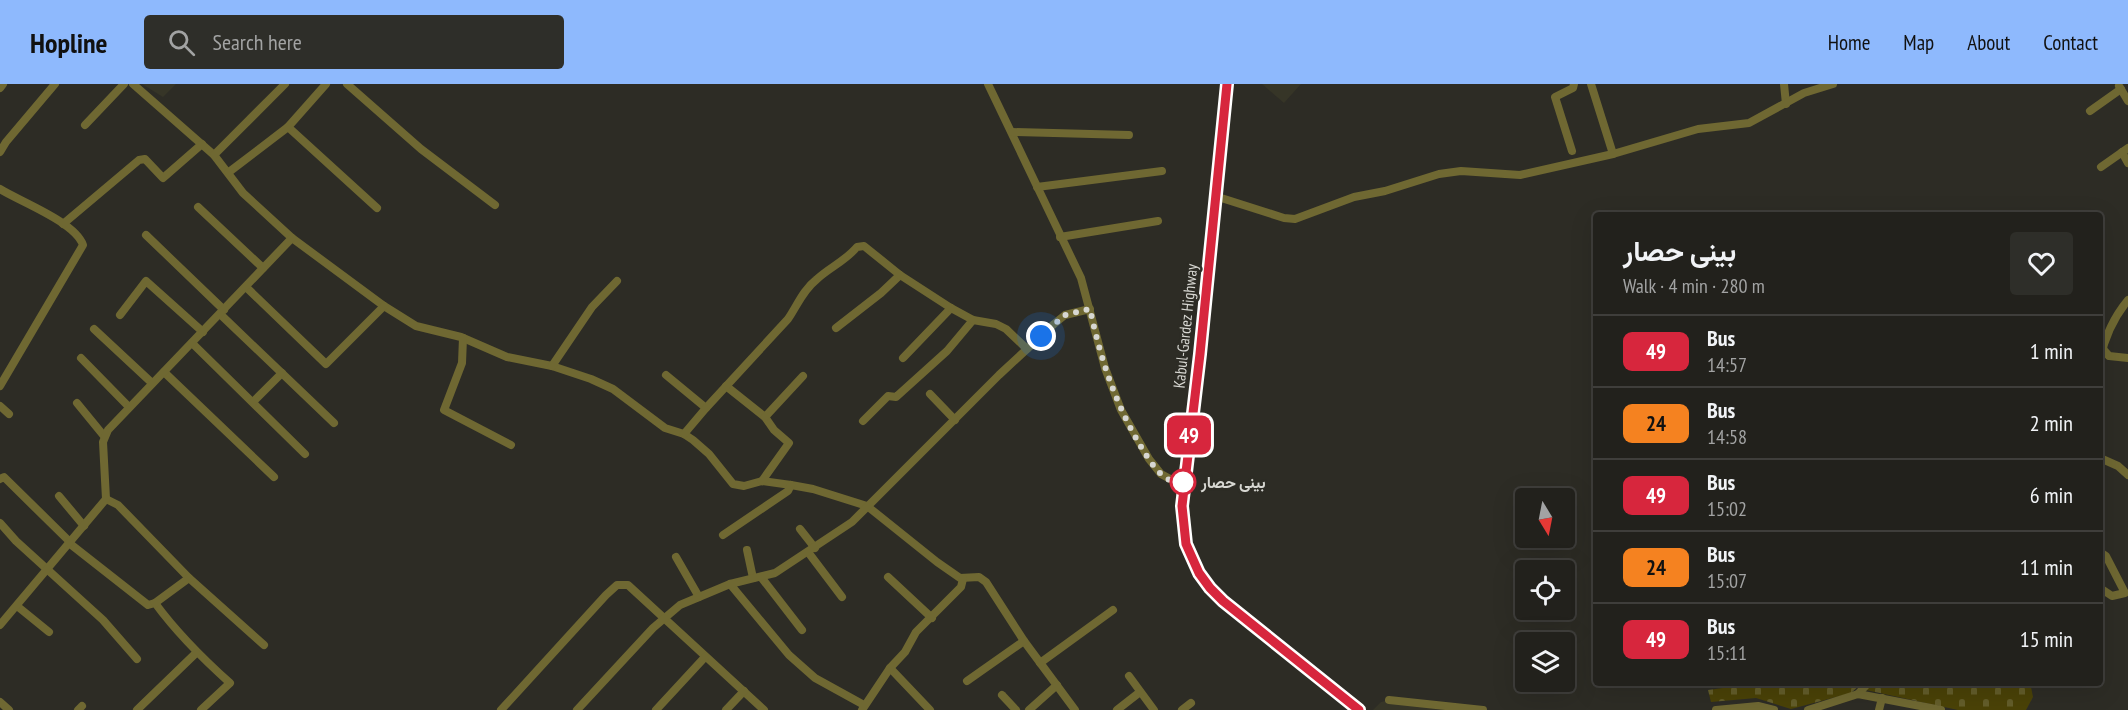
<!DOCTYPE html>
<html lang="en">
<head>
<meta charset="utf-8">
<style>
  :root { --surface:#22211c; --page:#2e2e29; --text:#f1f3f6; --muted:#a2a3a3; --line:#3f3e3b; --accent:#8eb9fd }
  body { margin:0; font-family:"PT Sans Narrow",Vazirmatn,sans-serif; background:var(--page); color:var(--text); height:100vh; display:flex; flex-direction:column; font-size:22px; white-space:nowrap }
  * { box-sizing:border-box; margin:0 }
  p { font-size:20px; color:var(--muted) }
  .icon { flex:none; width:33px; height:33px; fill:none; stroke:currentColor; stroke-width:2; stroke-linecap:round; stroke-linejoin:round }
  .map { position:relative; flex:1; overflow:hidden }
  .panel { position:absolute; left:1593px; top:128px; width:510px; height:474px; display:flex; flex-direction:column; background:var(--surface); border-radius:6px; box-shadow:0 6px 24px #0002,0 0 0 2px var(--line) }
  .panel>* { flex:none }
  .badge { padding:0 12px; border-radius:9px; font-size:21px; line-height:39px }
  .needle { width:39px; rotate:170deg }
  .controls { position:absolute; left:1515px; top:404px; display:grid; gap:12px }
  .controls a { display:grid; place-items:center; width:60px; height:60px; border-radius:6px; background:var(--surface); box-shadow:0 6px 24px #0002,0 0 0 2px var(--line); font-size:30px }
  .you { position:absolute; width:30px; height:30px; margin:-15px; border:4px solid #fff; border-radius:50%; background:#1a73e8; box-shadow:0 0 0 9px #1a73e833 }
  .map>.badge { position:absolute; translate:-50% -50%; box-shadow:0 0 0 3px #fff }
  .round { display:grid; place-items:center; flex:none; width:63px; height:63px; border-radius:6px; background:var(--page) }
  .headline { display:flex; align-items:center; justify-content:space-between; height:102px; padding:0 30px }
  h1 { font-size:28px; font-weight:700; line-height:45px }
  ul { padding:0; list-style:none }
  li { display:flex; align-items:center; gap:18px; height:72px; padding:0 30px; border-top:2px solid var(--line) }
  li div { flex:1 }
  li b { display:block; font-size:22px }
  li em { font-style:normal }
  li .badge { min-width:66px; font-weight:700; text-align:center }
  header { display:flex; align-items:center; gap:36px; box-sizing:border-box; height:84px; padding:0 30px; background:var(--accent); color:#111 }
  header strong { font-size:28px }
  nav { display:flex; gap:33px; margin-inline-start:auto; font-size:21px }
  .search { width:420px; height:54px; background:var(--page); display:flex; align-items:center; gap:15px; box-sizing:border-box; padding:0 21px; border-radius:6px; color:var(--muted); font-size:22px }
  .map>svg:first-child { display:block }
  .built { fill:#363527 }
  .cemetery { fill:url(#cemetery-stones) }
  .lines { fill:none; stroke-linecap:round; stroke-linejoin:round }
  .minor { stroke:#6f6832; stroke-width:8 }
  .highway { stroke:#c9ba49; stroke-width:12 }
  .line-casing { stroke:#fff; stroke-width:14 }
  .line { stroke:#d7263d; stroke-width:9 }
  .walk { stroke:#d7d7d2; stroke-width:6; stroke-dasharray:0 10.8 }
  .stop-dot { fill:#fff; stroke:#d7263d; stroke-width:3 }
  .labels { text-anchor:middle; stroke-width:5; stroke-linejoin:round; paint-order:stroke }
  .street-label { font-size:16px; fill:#d7d7d2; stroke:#2d2c25 }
  .stop-label { font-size:16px; font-weight:bold; fill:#d7d7d2; stroke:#2d2c25; text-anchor:start }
</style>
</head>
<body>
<header>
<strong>Hopline</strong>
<div class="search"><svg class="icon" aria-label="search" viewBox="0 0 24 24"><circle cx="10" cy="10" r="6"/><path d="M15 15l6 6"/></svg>Search here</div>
<nav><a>Home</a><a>Map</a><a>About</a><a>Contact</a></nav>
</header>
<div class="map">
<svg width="2128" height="626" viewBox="0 0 2128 626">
  <defs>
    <pattern id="cemetery-stones" width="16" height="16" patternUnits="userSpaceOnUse" patternTransform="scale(1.5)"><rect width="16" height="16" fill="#4a4207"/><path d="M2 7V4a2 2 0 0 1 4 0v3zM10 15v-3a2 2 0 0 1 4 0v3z" fill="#635d2a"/></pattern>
  </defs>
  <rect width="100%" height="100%" fill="#2d2c25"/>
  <g class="built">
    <path d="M142,0h34l-13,13z"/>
    <path d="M1262,0h39l-17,19z"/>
    <path d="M1389,616l94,10h-110l8,-8z"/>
  </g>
  <g class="cemetery">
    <path d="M1747,598l115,1 -11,10 -60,16 -35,-11 -45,4 -3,-12 30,-4z"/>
    <path d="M1874,598h156l3,15 -7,13h-68l-92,-20z"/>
  </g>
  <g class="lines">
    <g class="minor">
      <path d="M133,0l81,71 29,38 49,45 92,68 32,20 45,11 46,20 45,9 39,13 22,10 52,39 19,6 9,6 16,14 24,30 11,2 18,-5 29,4 22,4 54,17 70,56 23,16 19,-1 7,5 38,59 51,69"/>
      <path d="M347,0l74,65 74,56"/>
      <path d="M988,0l93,194 24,90 16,42 28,49 12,15 22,12"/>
      <path d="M1591,0l22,70"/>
      <path d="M1784,0l2,20"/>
      <path d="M2119,2l9,15"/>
      <path d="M0,4l3,-4"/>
      <path d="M2090,27l31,-22"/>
      <path d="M85,41l39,-41"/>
      <path d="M288,43l89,81"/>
      <path d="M1012,48l117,3"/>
      <path d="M1572,67l-17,-54 18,-9 1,-4"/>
      <path d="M0,68l6,-10 49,-58"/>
      <path d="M2122,68l6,11"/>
      <path d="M214,71l71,-71"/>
      <path d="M2101,83l27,-19"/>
      <path d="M229,88l59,-45 38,-43"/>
      <path d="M1037,103l125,-16"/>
      <path d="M0,105c21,13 75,33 83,56l-83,141"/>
      <path d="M1215,112l69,22 11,1 59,-22 31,-6 54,-17 22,-3 59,4 93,-21 85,-25 51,-6 55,-30 29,-9"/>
      <path d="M198,123l65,61"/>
      <path d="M63,140l76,-64 6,-1 18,19 39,-34"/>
      <path d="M146,151l78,75"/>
      <path d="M1060,153l98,-16"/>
      <path d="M246,203l80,77 58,-58"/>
      <path d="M220,230l114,109"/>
      <path d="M120,231l26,-34 57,51"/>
      <path d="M836,244l45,-35 19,-18"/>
      <path d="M94,245l58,54"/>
      <path d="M463,254l-1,25 -18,47 67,35"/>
      <path d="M192,259l113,111"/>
      <path d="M2102,264l7,8 19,2"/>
      <path d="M81,274l48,49"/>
      <path d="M903,274l48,-50"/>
      <path d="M2100,275c5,-23 13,-41 28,-59"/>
      <path d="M552,282l40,-59 25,-26"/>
      <path d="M164,288l110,105"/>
      <path d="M666,291l40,33"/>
      <path d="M726,302l39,31 9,13 15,13 -27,38"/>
      <path d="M930,310l25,26"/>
      <path d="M253,318l29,-29"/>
      <path d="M77,319l27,33"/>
      <path d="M0,322l9,8"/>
      <path d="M765,333l38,-41"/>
      <path d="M863,337l25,-25 8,1 51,-46 26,-31"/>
      <path d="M684,350l22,-26 82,-89c9,-13 15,-29 28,-39 14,-13 28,-18 41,-33l7,-1 36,29 51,33 22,12 23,4 10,5 21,20"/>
      <path d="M2100,374l18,8 10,9"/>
      <path d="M0,395l4,-2 66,65"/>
      <path d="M59,412l25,30"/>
      <path d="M106,415l12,6 71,73 75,67"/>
      <path d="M0,439l16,18 87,79 34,39"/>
      <path d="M800,445l15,19"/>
      <path d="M723,451l65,-44 3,-6"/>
      <path d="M69,459l79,62 7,-2c22,30 47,55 75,80l-29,27"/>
      <path d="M747,466l6,28"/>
      <path d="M808,468l34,45"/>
      <path d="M2100,468l6,4 19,37 -13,3 -12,-8"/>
      <path d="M676,473l23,40"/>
      <path d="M761,493l41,53"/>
      <path d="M888,493l44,41"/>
      <path d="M730,500l59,71 26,23 49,27"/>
      <path d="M155,519l34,-25"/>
      <path d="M17,522l32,26"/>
      <path d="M0,541l106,-126 -3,-57 5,-12 184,-192"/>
      <path d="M1040,579l73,-53"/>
      <path d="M890,584l40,42"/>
      <path d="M1129,592l25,34"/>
      <path d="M967,597l57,-40"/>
      <path d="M1858,610l11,-12"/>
      <path d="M1002,611l14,15"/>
      <path d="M1389,616l94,10"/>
      <path d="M0,618l9,8"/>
      <path d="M78,626l4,-4"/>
      <path d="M137,626l59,-57"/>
      <path d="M501,626l105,-115 11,-10h11l136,125"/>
      <path d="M577,626l76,-82 27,-23 50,-21 45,-11 77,-51 147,-147 55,-51 11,-9 25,-6"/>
      <path d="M656,626l49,-53"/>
      <path d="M726,626l18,-19"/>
      <path d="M862,626l28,-42 15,-16 11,-20 45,-45 2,-8"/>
      <path d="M1029,626l28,-25"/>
      <path d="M1117,626l23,-18"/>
      <path d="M1182,626l9,-7"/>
      <path d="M1716,626l42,-4 16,4"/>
      <path d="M1808,626l50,-16 83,16"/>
      <path d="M1879,626l3,-12"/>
    </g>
    <path class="highway" d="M1227,0l-27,270 -18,152 4,38 13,29 11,15 13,13 136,109"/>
  </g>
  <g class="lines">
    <defs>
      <path id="line" d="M1227,0l-27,270 -18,152 4,38 13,29 11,15 13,13 136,109"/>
    </defs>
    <use href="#line" class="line-casing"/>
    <use href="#line" class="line"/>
    <path class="walk" d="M1041,252l24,-21 25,-6c10,48 25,94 50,136 6,10 13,22 22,30 6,5 14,8 21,11v-4"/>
  </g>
  <circle class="stop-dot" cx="1183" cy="398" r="12"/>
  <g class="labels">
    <g class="street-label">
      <text transform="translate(1185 242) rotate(-84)" y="6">Kabul-Gardez Highway</text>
    </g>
    <g class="stop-label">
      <text x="1201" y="404">بینی حصار</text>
    </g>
  </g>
</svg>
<div class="controls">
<a><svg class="needle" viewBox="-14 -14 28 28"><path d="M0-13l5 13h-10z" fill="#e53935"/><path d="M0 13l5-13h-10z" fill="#a2a3a3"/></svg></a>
<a><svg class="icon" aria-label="locate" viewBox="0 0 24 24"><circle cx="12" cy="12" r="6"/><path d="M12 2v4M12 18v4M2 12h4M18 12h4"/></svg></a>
<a><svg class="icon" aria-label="layers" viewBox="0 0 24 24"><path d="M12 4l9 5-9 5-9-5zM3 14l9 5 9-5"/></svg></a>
</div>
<div class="you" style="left:1041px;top:252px"></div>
<b class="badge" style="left:1189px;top:351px;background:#d7263d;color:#fff">49</b>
<section class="panel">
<div class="headline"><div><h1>بینی حصار</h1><p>Walk · 4 min · 280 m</p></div><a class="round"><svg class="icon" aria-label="heart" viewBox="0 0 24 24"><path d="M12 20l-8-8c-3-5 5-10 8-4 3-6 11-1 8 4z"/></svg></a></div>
<ul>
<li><span class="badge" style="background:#d7263d;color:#fff">49</span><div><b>Bus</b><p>14:57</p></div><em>1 min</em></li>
<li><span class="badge" style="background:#f58220;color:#111">24</span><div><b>Bus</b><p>14:58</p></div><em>2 min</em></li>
<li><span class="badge" style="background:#d7263d;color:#fff">49</span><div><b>Bus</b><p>15:02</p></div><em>6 min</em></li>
<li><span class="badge" style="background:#f58220;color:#111">24</span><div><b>Bus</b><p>15:07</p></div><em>11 min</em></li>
<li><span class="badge" style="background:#d7263d;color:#fff">49</span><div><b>Bus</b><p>15:11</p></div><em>15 min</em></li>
</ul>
</section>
</div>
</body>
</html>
